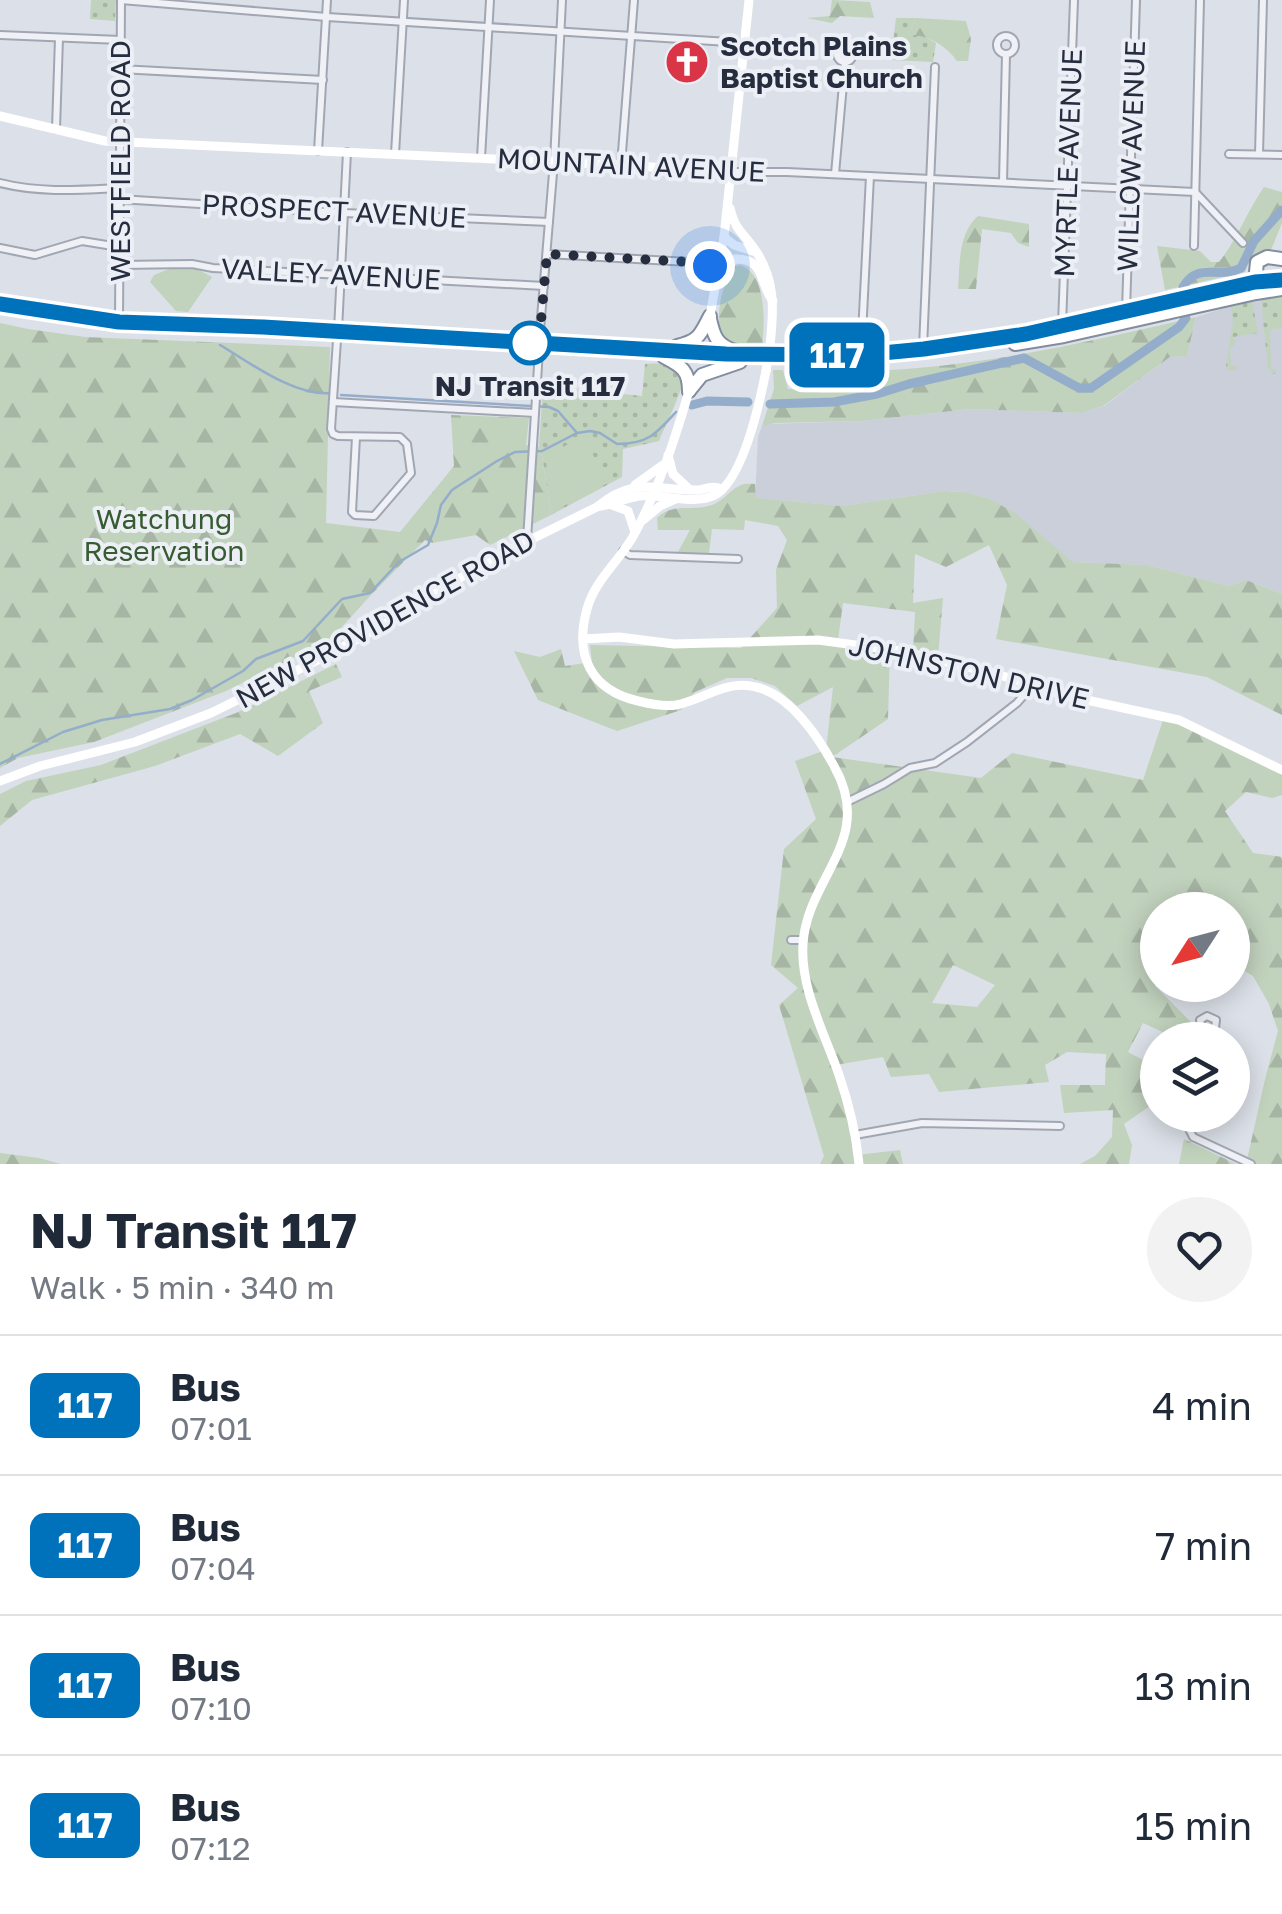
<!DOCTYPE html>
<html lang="en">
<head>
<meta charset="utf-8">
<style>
  :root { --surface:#fff; --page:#f2f2f3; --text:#1f2937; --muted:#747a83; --line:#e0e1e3 }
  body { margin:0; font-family:"Golos Text",sans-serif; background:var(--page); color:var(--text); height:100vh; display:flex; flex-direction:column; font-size:38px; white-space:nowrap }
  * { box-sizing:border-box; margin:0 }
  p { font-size:32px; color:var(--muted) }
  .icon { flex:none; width:55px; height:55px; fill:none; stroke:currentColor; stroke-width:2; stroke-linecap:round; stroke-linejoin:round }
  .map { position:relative; height:1164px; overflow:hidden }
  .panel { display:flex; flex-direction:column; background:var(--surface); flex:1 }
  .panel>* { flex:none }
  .badge { padding:0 20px; border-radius:15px; font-size:35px; line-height:65px }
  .needle { width:65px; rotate:234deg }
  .buttons { position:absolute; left:1140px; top:892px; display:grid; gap:20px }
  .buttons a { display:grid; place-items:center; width:110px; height:110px; border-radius:50%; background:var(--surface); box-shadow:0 5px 25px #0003; font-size:50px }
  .you { position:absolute; width:50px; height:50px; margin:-25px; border:8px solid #fff; border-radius:50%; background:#1a73e8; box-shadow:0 0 0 15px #1a73e833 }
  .map>.badge { position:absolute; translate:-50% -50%; box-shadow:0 0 0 5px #fff }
  .round { display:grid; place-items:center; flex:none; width:105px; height:105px; border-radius:52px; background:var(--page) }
  .head { display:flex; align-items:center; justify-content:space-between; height:170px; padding:0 30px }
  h1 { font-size:48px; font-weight:700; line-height:75px }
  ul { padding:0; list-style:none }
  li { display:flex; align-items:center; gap:30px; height:140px; padding:0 30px; border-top:2px solid var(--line) }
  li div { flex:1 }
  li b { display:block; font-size:38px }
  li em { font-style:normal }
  li .badge { min-width:110px; font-weight:700; text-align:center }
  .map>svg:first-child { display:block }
  .built { fill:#cacfda }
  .green { fill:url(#green-dots) }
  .forest { fill:url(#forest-firs); fill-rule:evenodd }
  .pitch { fill:#c1d2bd }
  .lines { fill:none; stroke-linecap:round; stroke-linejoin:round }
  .stream { stroke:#94adcb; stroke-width:2.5 }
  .river { stroke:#94adcb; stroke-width:9 }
  .street-casing { stroke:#a1a7b2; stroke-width:10 }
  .highway-casing { stroke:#838da0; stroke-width:16 }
  .street { stroke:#eff1f6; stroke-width:6 }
  .secondary { stroke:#fff; stroke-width:9 }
  .highway { stroke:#fff; stroke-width:12 }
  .secondary-bridge { stroke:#fff; stroke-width:9 }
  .line-casing { stroke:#fff; stroke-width:22 }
  .line { stroke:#0072bc; stroke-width:15 }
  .walk { stroke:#252d3f; stroke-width:10; stroke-dasharray:0 18 }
  .stop-dot { fill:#fff; stroke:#0072bc; stroke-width:5 }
  .labels { text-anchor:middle; stroke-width:8; stroke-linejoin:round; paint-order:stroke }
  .poi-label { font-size:28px; font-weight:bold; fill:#252d3f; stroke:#eceff5; text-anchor:start }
  .street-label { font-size:28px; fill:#252d3f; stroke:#eceff5 }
  .stop-label { font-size:28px; font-weight:bold; fill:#252d3f; stroke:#eceff5 }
  .park-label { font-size:28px; fill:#375c31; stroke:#eceff5 }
</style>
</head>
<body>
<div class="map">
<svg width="1282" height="1164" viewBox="0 0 1282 1164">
  <defs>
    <pattern id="green-dots" width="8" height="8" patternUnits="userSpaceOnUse" patternTransform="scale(2.5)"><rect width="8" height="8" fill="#c1d2bd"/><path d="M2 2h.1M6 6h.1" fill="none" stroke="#a6b5a4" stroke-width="1.8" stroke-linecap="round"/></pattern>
    <pattern id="forest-firs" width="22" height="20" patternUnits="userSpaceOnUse" patternTransform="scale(2.5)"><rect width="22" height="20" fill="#c1d2bd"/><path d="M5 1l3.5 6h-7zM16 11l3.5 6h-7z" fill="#a6b5a4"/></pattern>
  </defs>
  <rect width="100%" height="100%" fill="#dce0e8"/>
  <path class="built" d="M1282,297v297l-36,-14 -17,6 -82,-21 -74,-3 -85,-64 -24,-6 -19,-1 -103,15 -87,-8 3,-61 4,-11 5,-2 95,-3 108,-12 112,4 22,-7 66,-49 17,-1 9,-39 41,-13z"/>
  <g class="green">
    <path d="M91,0h25l-1,21 -25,-2z"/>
    <path d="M896,18h20l-8,17h13l15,8 -3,19 -42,-2z"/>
    <path d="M1282,296v32l-12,2 1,39 5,1v3l-3,1 -5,-6 -7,-68z"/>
    <path d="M1252,300l6,33 -25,4 3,5 -6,7 1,16h5l1,3 -3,3 -6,-1 -2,-4 7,-45 -2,-15z"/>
    <path d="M666,363l9,5 8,11c-2,17 -17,44 -24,62l-36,8 -1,28 -71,38 -9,-59 -3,-9 4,-61 99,10 3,-32z"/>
  </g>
  <g class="forest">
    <path d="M832,0l38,2 4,16 -34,-2 -8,7 -25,-5 23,-2z"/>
    <path d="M916,18l50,3 5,18 -3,22h-11c-10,-15 -30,-27 -49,-26z"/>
    <path d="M1264,187l18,5v31l-11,27c-14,4 -21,8 -26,22l-80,18 -8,-44 43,5 11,11h8c19,-24 27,-49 45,-75z"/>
    <path d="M978,216l51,8v23l-11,-4 -7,-10 -29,-4 -6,60h-18c2,-26 0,-55 20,-73z"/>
    <path d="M740,265c27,9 25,58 22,81 -10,0 -24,1 -33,-4 -20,-10 -6,-60 4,-75z"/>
    <path d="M1196,317l-9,39 -17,1 -67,49 -21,7 -112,-4 -108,12 -87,2 -13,3 12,-37 -1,-19h10l5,19 73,3 4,-21c112,-3 223,-29 331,-54z"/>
    <path d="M0,323l28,6 57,8 245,10 -4,176 74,9 54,-66 -3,-51 78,3 -3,27 13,2 3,9 9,59 -61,30 -14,-10 -44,8 -7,-3 -55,56 -39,43 -105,52 -132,51 -76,16 -18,10z"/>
    <path d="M755,484l1,14 86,8 103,-15 19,1 24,6 27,15 58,49 74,3 82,21 17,-6 36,14v121l-75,-38 -211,-38 11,-54 -18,-40 -43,22 -31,-13 -2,49 30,-5 -5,59 -25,-5 2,-40 -72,-9 -5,37 52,7 -2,72 -56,38 149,21 31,-25 131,27 22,-66 117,52v29l-10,3 -26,-6 -21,19 28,42 29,4v307h-36l20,-89 12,-44 -9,-27 -16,-28 -20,-12 -1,-54h-74v72l-3,4 41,41 -8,13h-8l-37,-17 -15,29 30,16 -1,40 -7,-2 -26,18 8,21 -3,19h-49l15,-8 17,-19 1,-27 -49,3 -4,-28h45l1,-31 -39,-2 -22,13 4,17 -110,10 -10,-18 -38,3 -8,-20 -48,8 22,90 43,-5 3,14h-83l4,-8 -45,-151 19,-17 -27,-23 13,-116 32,-30 -21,-58 31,-11 7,-63 -36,19 -22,-20 -24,-8h-24l-32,14 -14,18 -64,21 -79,-31 -24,-49 26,6 21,-8 4,17 27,-4 -2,-17 151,3 36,-40 -1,-38 11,-30 -9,-14 -33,-6 -1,10 -32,-1 -3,24 -32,1 13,-24h-32l-1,-12c16,-16 35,-6 55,-13 11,-4 17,-14 27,-19 5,-3 11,-2 16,-2zM953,965l42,20 -18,22 -45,-4z"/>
    <path d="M336,664l6,13 -33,14 14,32 -45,33 -38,-22 -85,32 -123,34 -32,26v-32l26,-13 75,-16 135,-52z"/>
    <path d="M1184,1139l52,25h-57z"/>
    <path d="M0,1153l39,5 22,6h-61z"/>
  </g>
  <g class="pitch">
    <path d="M174,267h19l19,10 -24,35 -12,-1 -26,-29 4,-7z"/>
    <path d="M583,436l25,47 -54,28 -9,-54z"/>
  </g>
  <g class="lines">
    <g class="stream">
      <path d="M220,345c29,17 75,52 111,48"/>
      <path d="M341,395l208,12 9,4 19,22"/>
      <path d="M0,764l63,-32 39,-12 68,-11 22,-9 51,-29 13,-12 47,-18 39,-42 28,-6 29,-31 29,-17 9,-22 4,-18 11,-15 45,-29 18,-9 27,-1 35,-18 13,-2 10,2 17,11c31,0 39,-10 59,-32"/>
    </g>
    <g class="river">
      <path d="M1183,287c16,-26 34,-7 58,-19l13,-27 28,-31"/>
      <path d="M770,404l64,-2 43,-8 32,-10 115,-26 55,30h12l88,-61 7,-9"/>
      <path d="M692,405l15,-4 41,1"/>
    </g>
    <defs>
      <g id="street">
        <path d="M121,0l206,17 418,26"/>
        <path d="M0,35l120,5"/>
        <circle cx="1006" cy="45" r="9"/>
        <circle cx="845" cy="54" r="8"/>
        <path d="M120,69l203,11"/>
        <path d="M56,129l3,-91"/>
        <path d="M318,151l9,-151"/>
        <path d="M395,154l9,-154"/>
        <path d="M1229,154l53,1"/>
        <path d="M1259,154l4,-154"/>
        <path d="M481,158l9,-158"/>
        <path d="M621,165l13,-165"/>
        <path d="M732,172h55l408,20 48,51"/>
        <path d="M835,174l10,-112"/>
        <path d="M1003,182l3,-128"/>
        <path d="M0,183c40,10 78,7 119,5"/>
        <path d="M119,199l225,14 205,9"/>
        <path d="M1194,246l6,-246"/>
        <path d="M0,248l35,7 47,-14 37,6"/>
        <path d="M547,254l160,9 12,-5"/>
        <path d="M119,265l73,-1 21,4 331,18"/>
        <path d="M1126,311l10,-311"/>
        <path d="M119,322l2,-322"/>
        <path d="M1062,325l12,-325"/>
        <path d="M338,330l9,-178"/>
        <path d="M337,340l-6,89 2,5 5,2 62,1 7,7 4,29 -37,43 -19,-1 -3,-3 4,-75"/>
        <path d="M539,342l15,-181 8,-161"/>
        <path d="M923,348l12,-281"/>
        <path d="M861,354l9,-178"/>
        <path d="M333,402l202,11"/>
        <path d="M527,540l12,-190"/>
        <path d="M623,551l7,4 108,4"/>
        <path d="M847,802l37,-18 26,-16 25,-5 32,-21 50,-39 16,-18"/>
        <path d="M791,940h12"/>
        <path d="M1207,1016l9,4 -1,8 -10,12 -5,-20z"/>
        <path d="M1191,1115l-2,14 4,8 58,27"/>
        <path d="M855,1135l67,-12 138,3"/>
      </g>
      <g id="highway">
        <path d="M1255,282l2,-20 10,-5 15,2"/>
        <path d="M0,304l119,18 144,5 463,27 135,1 62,-6 103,-15 229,-52 27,-2"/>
        <path d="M710,319c4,18 7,26 25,32"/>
        <path d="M1015,344l49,-8 192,-43 26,-4"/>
        <path d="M677,346c22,-5 23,-11 33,-30"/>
        <path d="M664,357c17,9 25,13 25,34"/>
        <path d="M689,391l13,-16 38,-13"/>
      </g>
    </defs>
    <use href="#street" class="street-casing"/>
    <use href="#highway" class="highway-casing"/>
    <use href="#street" class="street"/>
    <g class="secondary">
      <path d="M0,116l105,25 516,24 111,7"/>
      <path d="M730,208c5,21 11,23 23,39 23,31 21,62 17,99"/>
      <path d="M724,237l10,8 22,7"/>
      <path d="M721,275l7,-10 7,-6c30,-1 24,24 38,42"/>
      <path d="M710,316l14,-79 25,-237"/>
      <path d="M689,391c-14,48 -30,97 -54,142 -14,27 -40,46 -48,76 -13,47 4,81 51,92 12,3 25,6 38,4 27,-5 50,-26 80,-18 34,8 62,49 78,79 42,74 -27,111 -31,178 -3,45 22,90 36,131 10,29 17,59 20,89"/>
      <path d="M668,455l5,19 15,14"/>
      <path d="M635,485l28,-20"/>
      <path d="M612,505l16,6 7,21"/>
      <path d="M601,506c13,-2 25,-8 38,-10 23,-2 49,8 71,1 32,-9 50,-96 56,-126"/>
      <path d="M643,520l17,-14 16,-7"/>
      <path d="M583,639l36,-2 55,7 144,-4 82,11 93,22 75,23 111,24 103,50"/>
      <path d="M0,781l40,-15 95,-24 76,-29 125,-62 45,-25 112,-68 104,-51c38,-32 58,-16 101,-17 10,-1 14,-5 23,-1"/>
    </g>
    <use href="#highway" class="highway"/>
    <path class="secondary-bridge" d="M766,371l4,-25"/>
  </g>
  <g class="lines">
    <defs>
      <path id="line" d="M0,304l119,18 144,5 463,27 135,1 63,-6 102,-15 229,-52 27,-2"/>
    </defs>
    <use href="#line" class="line-casing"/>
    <use href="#line" class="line"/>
    <path class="walk" d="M530,343l9,1 8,-90 160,9 3,3"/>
  </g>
  <defs>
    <symbol id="church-disc" viewBox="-11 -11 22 22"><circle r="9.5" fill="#d93547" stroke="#eceff5"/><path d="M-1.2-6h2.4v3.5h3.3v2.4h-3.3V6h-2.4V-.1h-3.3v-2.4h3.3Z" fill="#fff"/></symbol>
  </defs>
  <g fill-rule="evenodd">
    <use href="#church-disc" x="662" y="37" width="50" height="50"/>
  </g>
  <circle class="stop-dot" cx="530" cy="343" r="20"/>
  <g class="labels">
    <g class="poi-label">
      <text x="720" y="56">Scotch Plains<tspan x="720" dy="32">Baptist Church</tspan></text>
    </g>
    <g class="street-label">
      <text transform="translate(1131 156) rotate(-88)" y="10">WILLOW AVENUE</text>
      <text transform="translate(120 161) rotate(-90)" y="10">WESTFIELD ROAD</text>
      <text transform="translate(1068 163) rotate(-88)" y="10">MYRTLE AVENUE</text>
      <text transform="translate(631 165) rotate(3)" y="10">MOUNTAIN AVENUE</text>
      <text transform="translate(334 211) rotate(3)" y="10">PROSPECT AVENUE</text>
      <text transform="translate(331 274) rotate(3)" y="10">VALLEY AVENUE</text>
      <text transform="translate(385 619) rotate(-29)" y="10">NEW PROVIDENCE ROAD</text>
      <text transform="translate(969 672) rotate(13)" y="10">JOHNSTON DRIVE</text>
    </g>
    <g class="stop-label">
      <text x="530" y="396">NJ Transit 117</text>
    </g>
    <g class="park-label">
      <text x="164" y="529">Watchung<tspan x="164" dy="32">Reservation</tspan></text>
    </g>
  </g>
</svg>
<div class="buttons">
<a><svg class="needle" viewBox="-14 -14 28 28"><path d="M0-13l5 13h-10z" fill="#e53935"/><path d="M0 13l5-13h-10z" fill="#747a83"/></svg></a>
<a><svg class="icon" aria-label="layers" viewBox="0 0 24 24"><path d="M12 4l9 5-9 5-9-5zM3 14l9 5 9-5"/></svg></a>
</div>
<div class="you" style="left:710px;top:266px"></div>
<b class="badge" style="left:837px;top:355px;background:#0072bc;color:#fff">117</b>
</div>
<section class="panel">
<div class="head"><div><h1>NJ Transit 117</h1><p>Walk · 5 min · 340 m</p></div><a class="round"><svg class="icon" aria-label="heart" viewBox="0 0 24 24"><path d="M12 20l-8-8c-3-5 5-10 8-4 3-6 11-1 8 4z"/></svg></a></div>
<ul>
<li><span class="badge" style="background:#0072bc;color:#fff">117</span><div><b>Bus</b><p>07:01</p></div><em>4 min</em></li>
<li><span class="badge" style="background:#0072bc;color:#fff">117</span><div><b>Bus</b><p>07:04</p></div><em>7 min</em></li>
<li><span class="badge" style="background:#0072bc;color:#fff">117</span><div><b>Bus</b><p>07:10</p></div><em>13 min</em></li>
<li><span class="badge" style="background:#0072bc;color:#fff">117</span><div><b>Bus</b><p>07:12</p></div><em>15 min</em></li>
</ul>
</section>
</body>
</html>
